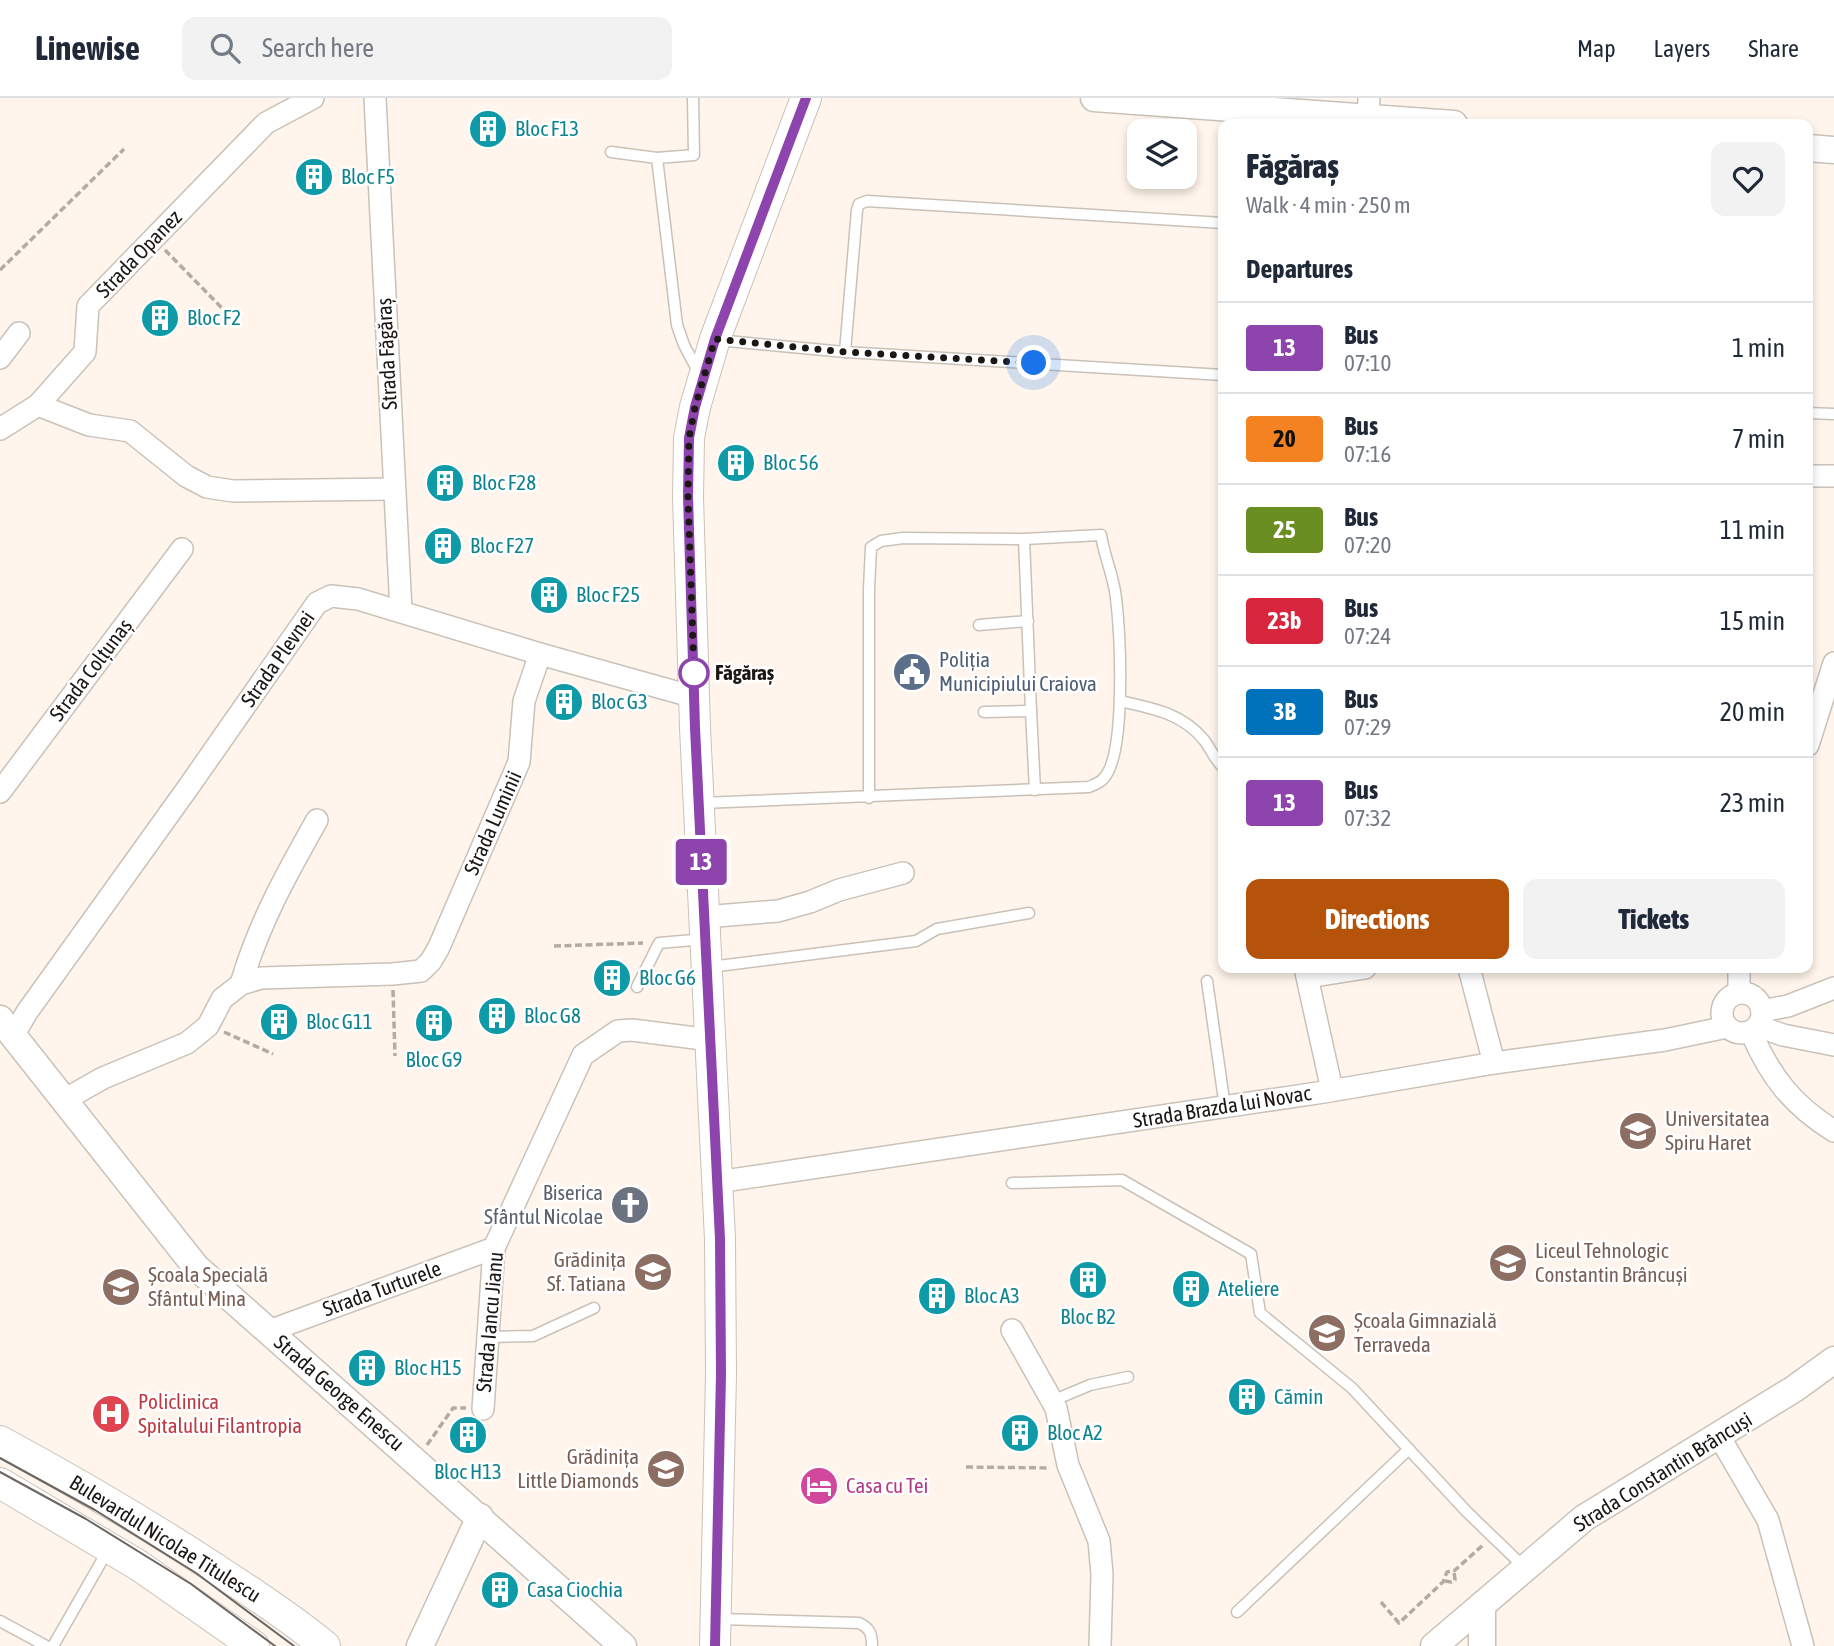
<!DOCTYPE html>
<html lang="en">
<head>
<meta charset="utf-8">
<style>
  :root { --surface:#fff; --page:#f2f2f3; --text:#1f2937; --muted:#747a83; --line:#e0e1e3; --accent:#b45309 }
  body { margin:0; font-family:"Asap Condensed",sans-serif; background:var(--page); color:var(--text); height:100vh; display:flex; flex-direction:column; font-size:26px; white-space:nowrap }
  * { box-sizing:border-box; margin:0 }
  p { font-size:23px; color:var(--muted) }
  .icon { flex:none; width:38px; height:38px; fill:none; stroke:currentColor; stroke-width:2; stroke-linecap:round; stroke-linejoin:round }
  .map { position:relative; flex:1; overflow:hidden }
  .sheet { position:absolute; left:1218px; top:21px; width:595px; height:854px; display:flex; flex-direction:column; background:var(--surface); border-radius:14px; box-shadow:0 4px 10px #0003 }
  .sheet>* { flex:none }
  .badge { padding:0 14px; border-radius:5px; font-size:24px; line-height:46px }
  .controls { position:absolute; left:1127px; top:21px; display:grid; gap:14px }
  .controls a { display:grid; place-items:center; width:70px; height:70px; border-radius:14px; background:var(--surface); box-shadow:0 4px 10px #0003; font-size:35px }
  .you { position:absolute; width:35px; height:35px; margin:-18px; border:5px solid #fff; border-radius:50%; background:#1a73e8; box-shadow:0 0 0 10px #1a73e833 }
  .map>.badge { position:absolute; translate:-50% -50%; box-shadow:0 0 0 4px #fff }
  h2 { padding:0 28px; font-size:26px; line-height:63px }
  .round { display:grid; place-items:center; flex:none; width:74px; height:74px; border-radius:14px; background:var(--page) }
  .overview { display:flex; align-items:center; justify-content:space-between; height:119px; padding:0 28px }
  h1 { font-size:33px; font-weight:800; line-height:52px }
  .button { display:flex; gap:14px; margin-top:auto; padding:14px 28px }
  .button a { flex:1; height:80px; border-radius:14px; background:var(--accent); color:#fff; font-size:28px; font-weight:800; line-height:80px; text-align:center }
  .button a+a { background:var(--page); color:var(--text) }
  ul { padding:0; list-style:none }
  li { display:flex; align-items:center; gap:21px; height:91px; padding:0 28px; border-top:2px solid var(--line) }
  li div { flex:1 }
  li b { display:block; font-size:26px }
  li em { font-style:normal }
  li .badge { min-width:77px; font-weight:700; text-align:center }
  header { display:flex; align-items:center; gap:42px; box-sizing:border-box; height:98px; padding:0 35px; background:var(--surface); border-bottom:2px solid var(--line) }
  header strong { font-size:33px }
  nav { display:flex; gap:38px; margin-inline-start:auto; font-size:24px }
  .search { width:490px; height:63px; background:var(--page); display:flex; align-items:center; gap:18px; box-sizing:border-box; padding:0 24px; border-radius:14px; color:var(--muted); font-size:26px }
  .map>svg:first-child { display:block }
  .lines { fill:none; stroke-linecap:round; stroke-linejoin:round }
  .service-casing { stroke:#cac1b8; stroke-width:13 }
  .minor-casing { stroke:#cac1b8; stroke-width:24 }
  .tertiary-casing { stroke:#cac1b8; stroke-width:29 }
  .secondary-casing { stroke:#cac1b8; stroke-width:32 }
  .path { stroke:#b3aba4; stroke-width:3.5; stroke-dasharray:7 3.5; stroke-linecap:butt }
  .service { stroke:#fff; stroke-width:10 }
  .minor { stroke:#fff; stroke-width:21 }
  .tertiary { stroke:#fff; stroke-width:26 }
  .secondary { stroke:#fff; stroke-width:30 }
  .tram { stroke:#6b6661; stroke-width:2 }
  .line-casing { stroke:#fff; stroke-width:16 }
  .line { stroke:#8e44ad; stroke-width:10 }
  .walk { stroke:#1a1714; stroke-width:7; stroke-dasharray:0 12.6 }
  .stop-dot { fill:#fff; stroke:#8e44ad; stroke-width:3.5 }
  .labels { text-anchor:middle; stroke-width:5; stroke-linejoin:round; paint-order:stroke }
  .culture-label { font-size:21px; fill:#0d838f; stroke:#fff; text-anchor:start }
  .street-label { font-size:21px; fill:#1a1714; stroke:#fff }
  .service-label { font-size:21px; fill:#4e5e75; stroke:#fff; text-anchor:start }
  .stop-label { font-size:21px; font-weight:bold; fill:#1a1714; stroke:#fff; text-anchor:start }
  .education-label { font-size:21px; fill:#785e54; stroke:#fff; text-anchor:start }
  .worship-label { font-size:21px; fill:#5b616d; stroke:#fff; text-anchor:end }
  .health-label { font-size:21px; fill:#be3a42; stroke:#fff; text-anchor:start }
  .hotel-label { font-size:21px; fill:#b23c85; stroke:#fff; text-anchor:start }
</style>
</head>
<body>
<header>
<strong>Linewise</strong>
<div class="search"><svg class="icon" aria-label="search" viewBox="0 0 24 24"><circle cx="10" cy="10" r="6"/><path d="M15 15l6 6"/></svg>Search here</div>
<nav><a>Map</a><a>Layers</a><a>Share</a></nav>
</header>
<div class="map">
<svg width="1834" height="1548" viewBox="0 0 1834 1548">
  <rect width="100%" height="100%" fill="#fff5ec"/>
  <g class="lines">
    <defs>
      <g id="service">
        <path d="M611,54l46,6 37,-3 -1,-57"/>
        <path d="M657,60l20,167 7,20 15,28"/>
        <path d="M717,242l128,12 378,23"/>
        <path d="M845,254l12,-142 2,-6 8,-3 356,22"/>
        <path d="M1808,315l26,1"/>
        <path d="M1024,441l7,172"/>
        <path d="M979,527l49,-4"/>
        <path d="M1120,603c32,7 62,12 84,39 7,9 10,19 19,27"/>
        <path d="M984,614l47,-1 4,79"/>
        <path d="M701,705l388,-16c4,-2 11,-4 14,-8 24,-23 17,-147 13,-181 -2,-21 -12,-42 -15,-63l-77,4 -121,-1 -22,3 -10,6 -2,42v209"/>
        <path d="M710,869l206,-26 21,-12 92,-16"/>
        <path d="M1207,883l18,126"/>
        <path d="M637,889l22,-44 46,-4"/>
        <path d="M1012,1085l110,-3 129,74 9,59 92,75 115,124 58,56"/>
        <path d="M488,1239l45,-1 61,-28"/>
        <path d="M1052,1303l38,-16 38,-8"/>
        <path d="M1237,1514l172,-163"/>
        <path d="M719,1521l140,4c11,5 13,11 13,23"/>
        <path d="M0,1523l46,25"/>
        <path d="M53,1548l55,-96"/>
      </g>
      <g id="minor">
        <path d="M375,0l26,513"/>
        <path d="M1368,20l1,-20"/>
        <path d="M0,260l19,-25"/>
        <path d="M38,307l51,20 41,6 56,45 21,11 26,4 161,-2"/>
        <path d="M0,331l38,-24 47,-53 3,-46 178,-183 47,-25"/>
        <path d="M1808,378h26"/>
        <path d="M1808,647l26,-82"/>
        <path d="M0,694l182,-243"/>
        <path d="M704,819l74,-6 32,-9 29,-12 64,-17"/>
        <path d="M1305,870l27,122"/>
        <path d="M1469,870l25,95"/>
        <path d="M1739,870v25"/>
        <path d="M1308,879l57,-9"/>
        <path d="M241,886c18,-61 45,-109 76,-164"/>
        <circle cx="1742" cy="915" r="20"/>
        <path d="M1762,913l26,-5 46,-18"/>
        <path d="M1758,928l25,9 51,10"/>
        <path d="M1751,934c19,44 41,73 83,99"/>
        <path d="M13,938l14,-24 160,-223 130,-186 14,-7 27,3 182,55 154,43"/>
        <path d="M64,1002l39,-22 84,-35 21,-17 14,-27 19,-15 20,-6 132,-4 28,-3 10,-10 8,-14 80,-185 5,-61 16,-47"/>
        <path d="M717,1084l607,-90 170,-29 171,-23 62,-13"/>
        <path d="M1012,1232l44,78 12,57 31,76 3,33 -2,72"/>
        <path d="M269,1233l225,-83"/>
        <path d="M483,1311l11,-161 89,-193 35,-24 14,-1 79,10"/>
        <path d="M1719,1338l49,84 35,126"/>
      </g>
      <g id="tertiary">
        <path d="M1094,0l360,26"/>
        <path d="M1808,50l26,2"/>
        <path d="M0,921l196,248 427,379"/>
        <path d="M1482,1508v40"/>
        <path d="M420,1548l60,-129"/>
        <path d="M1434,1548l150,-128 210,-129 40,-29"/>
      </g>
      <g id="secondary">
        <path d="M0,1343c74,40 146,82 216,128 37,24 75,49 109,77"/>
        <path d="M0,1385l138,82 116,81"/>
        <path d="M715,1548l6,-272 -1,-135 -25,-511 -7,-231 1,-59 6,-31 20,-68 91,-241"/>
      </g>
    </defs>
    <use href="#service" class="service-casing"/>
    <use href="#minor" class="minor-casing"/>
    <use href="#tertiary" class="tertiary-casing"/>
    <use href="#secondary" class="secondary-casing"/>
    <g class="path">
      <path d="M165,152l58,59"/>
      <path d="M0,172l124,-121"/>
      <path d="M554,848l89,-3"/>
      <path d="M393,892l2,66"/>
      <path d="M224,934l49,22"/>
      <path d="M427,1347l26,-37h13"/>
      <path d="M966,1369l84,1"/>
      <path d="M1445,1483l6,1 4,-2 -1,-9"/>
      <path d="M1381,1504l18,21 44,-41 4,-10 7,-1 29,-26"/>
    </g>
    <use href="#service" class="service"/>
    <use href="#minor" class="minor"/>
    <use href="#tertiary" class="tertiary"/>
    <use href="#secondary" class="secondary"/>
    <g class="tram">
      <path d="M0,1360l95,52 101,63 98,73"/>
      <path d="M0,1374l86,47 105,65 84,62"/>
    </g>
  </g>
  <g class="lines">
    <defs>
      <path id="line" d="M715,1548l6,-272 -1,-135 -25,-511 -7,-232 1,-58 6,-31 20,-68 91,-241"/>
    </defs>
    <use href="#line" class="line-casing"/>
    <use href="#line" class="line"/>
    <path class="walk" d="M694,575l-6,-177 1,-58 6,-31 20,-68 130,13 189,11"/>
  </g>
  <defs>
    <symbol id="building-disc" viewBox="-11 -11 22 22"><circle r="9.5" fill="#0f9aa8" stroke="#fff"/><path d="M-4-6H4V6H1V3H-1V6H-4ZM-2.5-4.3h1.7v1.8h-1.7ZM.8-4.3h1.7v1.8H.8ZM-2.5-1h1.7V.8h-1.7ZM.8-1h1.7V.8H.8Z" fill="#fff"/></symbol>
    <symbol id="civic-disc" viewBox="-11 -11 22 22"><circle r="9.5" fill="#5c6f8a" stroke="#fff"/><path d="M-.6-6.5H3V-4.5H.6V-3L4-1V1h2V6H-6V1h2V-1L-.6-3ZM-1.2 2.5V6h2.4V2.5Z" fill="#fff"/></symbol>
    <symbol id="university-disc" viewBox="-11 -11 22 22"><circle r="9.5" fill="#8d6e63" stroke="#fff"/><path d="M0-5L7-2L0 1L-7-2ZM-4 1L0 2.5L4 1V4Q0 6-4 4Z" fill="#fff"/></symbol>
    <symbol id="church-disc" viewBox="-11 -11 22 22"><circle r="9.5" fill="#6b7280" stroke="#fff"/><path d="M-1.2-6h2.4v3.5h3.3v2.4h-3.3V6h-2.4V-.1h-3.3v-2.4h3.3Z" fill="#fff"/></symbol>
    <symbol id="school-disc" viewBox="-11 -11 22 22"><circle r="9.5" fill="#8d6e63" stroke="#fff"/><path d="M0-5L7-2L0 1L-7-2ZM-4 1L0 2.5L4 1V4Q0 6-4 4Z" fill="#fff"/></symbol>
    <symbol id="hospital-disc" viewBox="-11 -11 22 22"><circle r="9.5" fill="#e0444e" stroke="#fff"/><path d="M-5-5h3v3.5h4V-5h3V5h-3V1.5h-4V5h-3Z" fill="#fff"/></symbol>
    <symbol id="hotel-disc" viewBox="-11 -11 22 22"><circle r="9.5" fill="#d1479c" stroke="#fff"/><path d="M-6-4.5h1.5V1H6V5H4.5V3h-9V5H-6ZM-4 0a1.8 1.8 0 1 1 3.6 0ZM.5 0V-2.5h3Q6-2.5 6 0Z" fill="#fff"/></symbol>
  </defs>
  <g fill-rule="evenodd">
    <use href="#building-disc" x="466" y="9" width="44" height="44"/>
    <use href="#building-disc" x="292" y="57" width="44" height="44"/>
    <use href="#building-disc" x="138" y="198" width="44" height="44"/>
    <use href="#building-disc" x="714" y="343" width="44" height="44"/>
    <use href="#building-disc" x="423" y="363" width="44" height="44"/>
    <use href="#building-disc" x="421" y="426" width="44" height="44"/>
    <use href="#building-disc" x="527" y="475" width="44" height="44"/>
    <use href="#civic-disc" x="890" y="552" width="44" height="44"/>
    <use href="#building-disc" x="542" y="582" width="44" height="44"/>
    <use href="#building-disc" x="590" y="858" width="44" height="44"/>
    <use href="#building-disc" x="475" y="896" width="44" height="44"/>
    <use href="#building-disc" x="257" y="902" width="44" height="44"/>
    <use href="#building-disc" x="412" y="903" width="44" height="44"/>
    <use href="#university-disc" x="1616" y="1011" width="44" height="44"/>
    <use href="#church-disc" x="608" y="1085" width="44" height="44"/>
    <use href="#school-disc" x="1486" y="1143" width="44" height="44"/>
    <use href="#school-disc" x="631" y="1152" width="44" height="44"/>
    <use href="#building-disc" x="1066" y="1160" width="44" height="44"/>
    <use href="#school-disc" x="99" y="1167" width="44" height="44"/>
    <use href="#building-disc" x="1169" y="1169" width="44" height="44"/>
    <use href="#building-disc" x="915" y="1176" width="44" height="44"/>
    <use href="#school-disc" x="1305" y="1213" width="44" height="44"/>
    <use href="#building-disc" x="345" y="1248" width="44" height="44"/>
    <use href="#building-disc" x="1225" y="1277" width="44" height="44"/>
    <use href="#hospital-disc" x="89" y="1294" width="44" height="44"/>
    <use href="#building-disc" x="998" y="1313" width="44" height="44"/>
    <use href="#building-disc" x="446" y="1315" width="44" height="44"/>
    <use href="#school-disc" x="644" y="1349" width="44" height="44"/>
    <use href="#hotel-disc" x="797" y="1366" width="44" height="44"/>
    <use href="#building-disc" x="478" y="1470" width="44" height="44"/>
  </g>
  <circle class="stop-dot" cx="694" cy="575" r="14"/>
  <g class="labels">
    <g class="culture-label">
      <text x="515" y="38">Bloc F13</text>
      <text x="341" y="86">Bloc F5</text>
      <text x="187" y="227">Bloc F2</text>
      <text x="763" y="372">Bloc 56</text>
      <text x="472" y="392">Bloc F28</text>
      <text x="470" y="455">Bloc F27</text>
      <text x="576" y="504">Bloc F25</text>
      <text x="591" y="611">Bloc G3</text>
      <text x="639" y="887">Bloc G6</text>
      <text x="524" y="925">Bloc G8</text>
      <text x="306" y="931">Bloc G11</text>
      <text x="434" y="969" text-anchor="middle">Bloc G9</text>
      <text x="1218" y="1198">Ateliere</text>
      <text x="964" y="1205">Bloc A3</text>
      <text x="1088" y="1226" text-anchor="middle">Bloc B2</text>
      <text x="394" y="1277">Bloc H15</text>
      <text x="1274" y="1306">Cămin</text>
      <text x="1047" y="1342">Bloc A2</text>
      <text x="468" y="1381" text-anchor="middle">Bloc H13</text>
      <text x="527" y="1499">Casa Ciochia</text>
    </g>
    <g class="street-label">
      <text transform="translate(139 156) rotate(-46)" y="7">Strada Opanez</text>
      <text transform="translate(387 256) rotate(-93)" y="7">Strada Făgăraș</text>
      <text transform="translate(278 561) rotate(-55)" y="7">Strada Plevnei</text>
      <text transform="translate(91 572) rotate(-53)" y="7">Strada Colțunaș</text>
      <text transform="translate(493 725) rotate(-66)" y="7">Strada Luminii</text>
      <text transform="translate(1222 1009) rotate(-9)" y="7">Strada Brazda lui Novac</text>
      <text transform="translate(382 1191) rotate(-20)" y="7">Strada Turturele</text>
      <text transform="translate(490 1224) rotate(-85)" y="7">Strada Iancu Jianu</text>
      <text transform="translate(339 1295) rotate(41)" y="7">Strada George Enescu</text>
      <text transform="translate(1663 1374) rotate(-32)" y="7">Strada Constantin Brâncuși</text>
      <text transform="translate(165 1441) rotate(32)" y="7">Bulevardul Nicolae Titulescu</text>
    </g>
    <g class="service-label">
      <text x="939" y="569">Poliția<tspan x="939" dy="24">Municipiului Craiova</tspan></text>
    </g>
    <g class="stop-label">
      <text x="715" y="582">Făgăraș</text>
    </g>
    <g class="education-label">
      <text x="1665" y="1028">Universitatea<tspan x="1665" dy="24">Spiru Haret</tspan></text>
      <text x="1535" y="1160">Liceul Tehnologic<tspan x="1535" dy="24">Constantin Brâncuși</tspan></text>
      <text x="626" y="1169" text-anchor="end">Grădinița<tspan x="626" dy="24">Sf. Tatiana</tspan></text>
      <text x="148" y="1184">Școala Specială<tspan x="148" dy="24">Sfântul Mina</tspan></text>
      <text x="1354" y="1230">Școala Gimnazială<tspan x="1354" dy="24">Terraveda</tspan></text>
      <text x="639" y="1366" text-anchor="end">Grădinița<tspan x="639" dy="24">Little Diamonds</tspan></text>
    </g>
    <g class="worship-label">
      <text x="603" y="1102">Biserica<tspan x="603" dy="24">Sfântul Nicolae</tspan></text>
    </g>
    <g class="health-label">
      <text x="138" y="1311">Policlinica<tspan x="138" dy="24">Spitalului Filantropia</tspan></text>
    </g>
    <g class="hotel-label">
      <text x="846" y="1395">Casa cu Tei</text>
    </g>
  </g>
</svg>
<div class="controls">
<a><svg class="icon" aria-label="layers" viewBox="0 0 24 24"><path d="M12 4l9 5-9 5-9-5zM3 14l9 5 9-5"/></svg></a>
</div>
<div class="you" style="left:1034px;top:265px"></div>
<b class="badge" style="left:701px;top:764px;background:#8e44ad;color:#fff">13</b>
<section class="sheet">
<div class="overview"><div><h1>Făgăraș</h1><p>Walk · 4 min · 250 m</p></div><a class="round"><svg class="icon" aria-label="heart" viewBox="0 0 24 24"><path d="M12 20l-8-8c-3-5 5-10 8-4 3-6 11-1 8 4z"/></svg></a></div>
<h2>Departures</h2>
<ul>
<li><span class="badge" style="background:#8e44ad;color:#fff">13</span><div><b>Bus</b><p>07:10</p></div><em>1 min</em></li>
<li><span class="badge" style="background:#f58220;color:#111">20</span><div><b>Bus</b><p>07:16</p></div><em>7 min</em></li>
<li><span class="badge" style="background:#6b8e23;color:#fff">25</span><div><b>Bus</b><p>07:20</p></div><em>11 min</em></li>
<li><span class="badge" style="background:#d7263d;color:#fff">23b</span><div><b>Bus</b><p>07:24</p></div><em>15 min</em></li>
<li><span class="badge" style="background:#0072bc;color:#fff">3B</span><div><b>Bus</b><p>07:29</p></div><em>20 min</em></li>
<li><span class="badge" style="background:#8e44ad;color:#fff">13</span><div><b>Bus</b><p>07:32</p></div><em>23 min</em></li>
</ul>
<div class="button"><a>Directions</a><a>Tickets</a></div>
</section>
</div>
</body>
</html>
